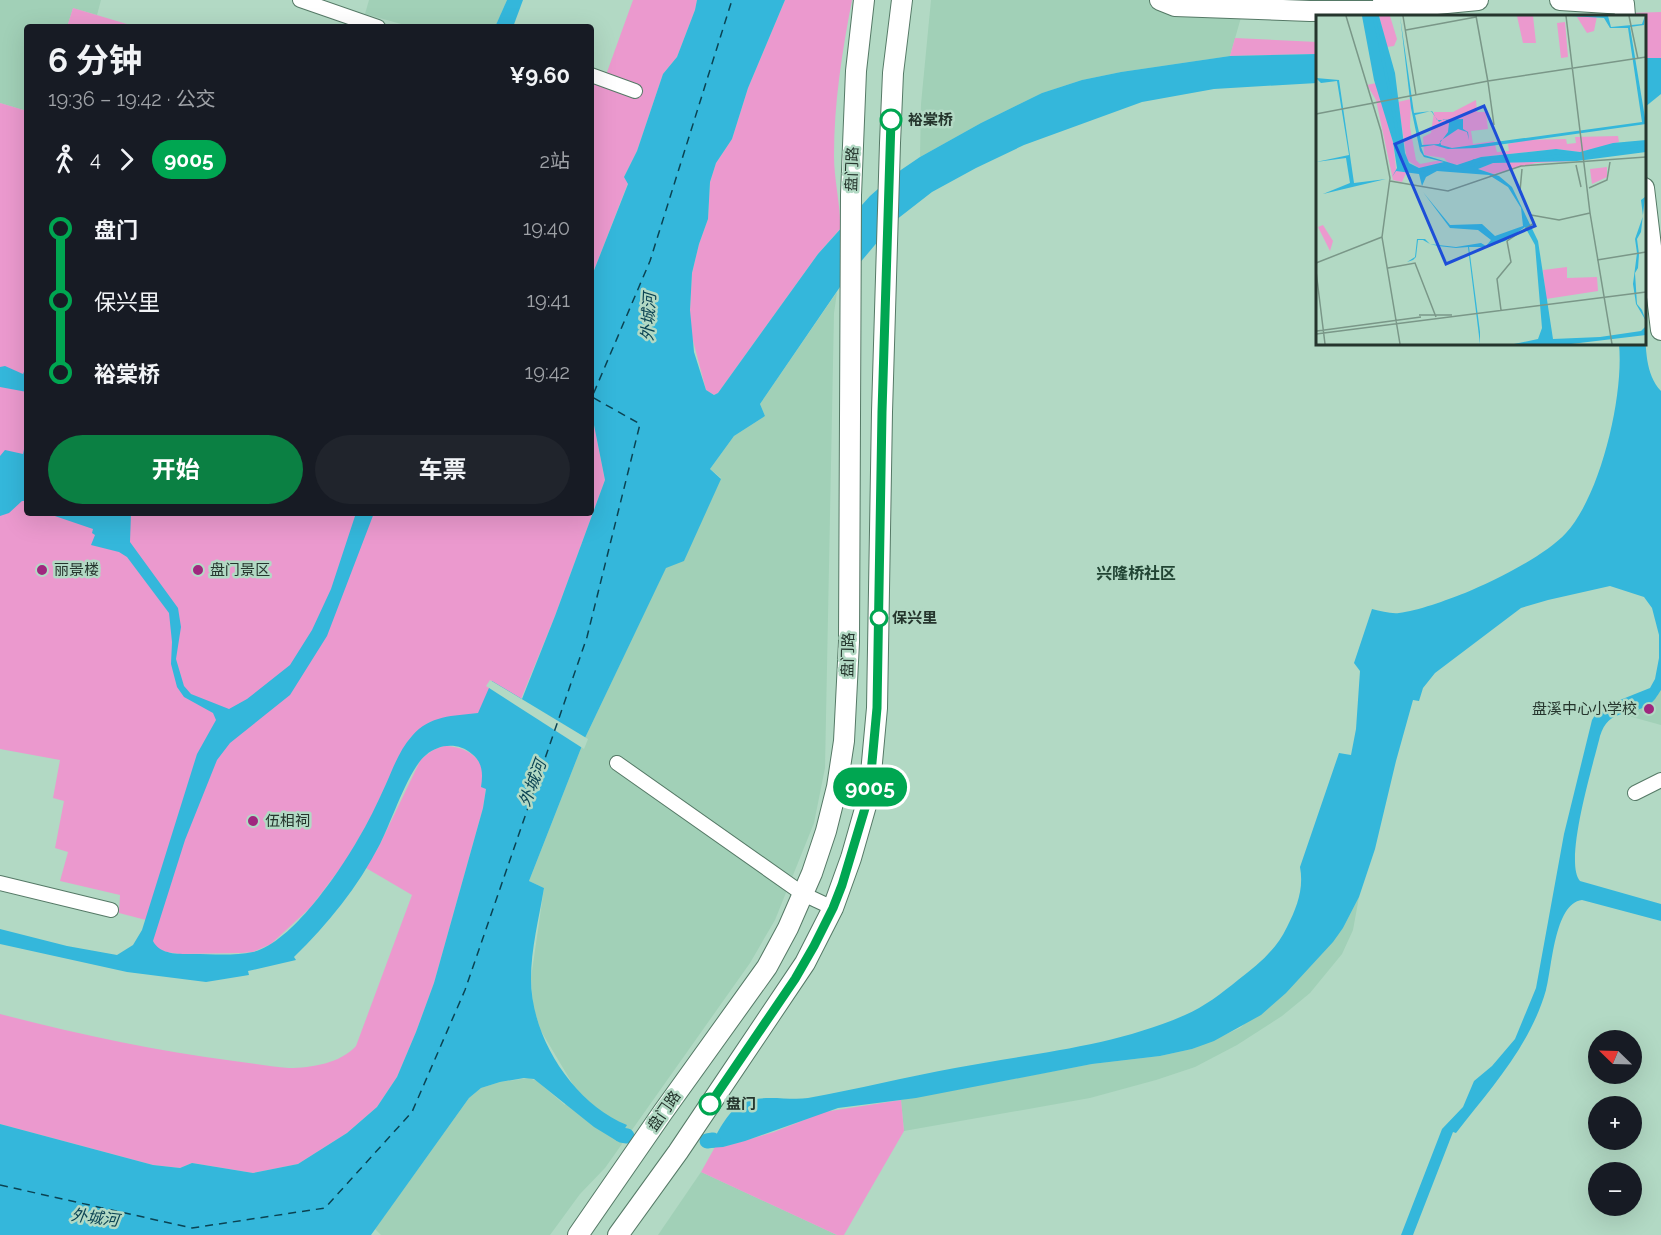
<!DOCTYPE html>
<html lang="zh">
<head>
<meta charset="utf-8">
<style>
  :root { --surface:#171b24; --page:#20242c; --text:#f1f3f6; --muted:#9ea1a6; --accent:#0b8043 }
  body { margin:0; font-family:Raleway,"Noto Sans SC",sans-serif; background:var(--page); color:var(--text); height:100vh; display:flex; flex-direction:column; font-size:22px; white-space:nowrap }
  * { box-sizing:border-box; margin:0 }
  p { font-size:20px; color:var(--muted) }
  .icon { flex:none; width:33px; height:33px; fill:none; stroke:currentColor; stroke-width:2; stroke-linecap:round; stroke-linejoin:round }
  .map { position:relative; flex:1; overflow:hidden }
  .sheet { position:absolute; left:24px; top:24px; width:570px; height:492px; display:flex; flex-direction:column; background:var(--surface); border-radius:6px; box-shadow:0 6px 24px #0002 }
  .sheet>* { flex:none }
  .badge { padding:0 12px; border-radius:20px; font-size:21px; line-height:39px }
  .needle { width:39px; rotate:293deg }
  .fabs { position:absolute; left:1588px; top:1030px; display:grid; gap:12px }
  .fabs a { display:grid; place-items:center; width:54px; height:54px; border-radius:50%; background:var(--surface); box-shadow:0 6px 24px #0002; font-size:30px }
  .map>.badge { position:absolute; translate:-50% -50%; box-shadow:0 0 0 3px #fff }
  .legs { display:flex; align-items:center; gap:9px; height:66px; padding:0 24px; font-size:20px }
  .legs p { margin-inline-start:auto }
  .summary { display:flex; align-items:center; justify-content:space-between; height:102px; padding:0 24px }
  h1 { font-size:33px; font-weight:700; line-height:45px }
  .action { display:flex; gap:12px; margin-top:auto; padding:12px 24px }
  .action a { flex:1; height:69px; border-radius:36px; background:var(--accent); color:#fff; font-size:24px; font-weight:700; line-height:69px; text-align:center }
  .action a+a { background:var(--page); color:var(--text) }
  ul { padding:0 24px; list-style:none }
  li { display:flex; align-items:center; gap:21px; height:72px; font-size:22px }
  li i { display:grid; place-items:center; width:9px; height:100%; margin:0 8px; background:currentColor }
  li i::after { content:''; width:15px; height:15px; margin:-8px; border:4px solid; border-radius:50%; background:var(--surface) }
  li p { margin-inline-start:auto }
  li:first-child i { background:linear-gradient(#0000 50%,currentColor 0) }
  li:last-child i { background:linear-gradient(currentColor 50%,#0000 0) }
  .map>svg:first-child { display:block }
  .built { fill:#a1d0b7 }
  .green { fill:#eb99ce }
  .water { fill:#34b7db }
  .pier { fill:#b2d9c4 }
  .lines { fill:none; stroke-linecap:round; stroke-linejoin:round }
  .canal { stroke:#34b7db; stroke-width:15 }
  .ferry { stroke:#0b4353; stroke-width:1.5; stroke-dasharray:8 6; stroke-linecap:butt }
  .street-casing { stroke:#557966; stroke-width:16 }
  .secondary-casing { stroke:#557966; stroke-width:22 }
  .street { stroke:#fff; stroke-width:14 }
  .secondary { stroke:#fff; stroke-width:20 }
  .line-1-casing { stroke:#fff; stroke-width:14 }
  .line-1 { stroke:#00a651; stroke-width:9 }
  .stop-1-dot { fill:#fff; stroke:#00a651; stroke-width:3 }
  .poi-dot { fill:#9f277e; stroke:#b2d9c4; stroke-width:2 }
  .labels { text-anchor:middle; stroke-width:5; stroke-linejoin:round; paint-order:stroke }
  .stop-label { font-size:15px; font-weight:bold; fill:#25352d; stroke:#b2d9c4; text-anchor:start }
  .street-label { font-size:15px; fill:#25352d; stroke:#b2d9c4 }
  .poi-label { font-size:15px; fill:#25352d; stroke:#b2d9c4; text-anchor:start }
  .water-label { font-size:16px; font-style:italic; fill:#0b4353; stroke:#b2d9c4 }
  .neighbourhood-label { font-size:16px; font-weight:bold; fill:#214433; stroke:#b2d9c4 }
  .inset-river { fill:none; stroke:#34b7db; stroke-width:3 }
  .inset-road { fill:none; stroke:#7a9788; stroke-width:1.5 }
  .view { fill:#1d4ed8; fill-opacity:0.15; stroke:#1d4ed8; stroke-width:3 }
  .inset-edge { fill:none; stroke:#25352d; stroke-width:3 }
</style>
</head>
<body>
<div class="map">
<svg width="1661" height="1235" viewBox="0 0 1661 1235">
  <rect width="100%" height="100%" fill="#b2d9c4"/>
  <g class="built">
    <path d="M0,0h101l-4,15 -24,-7 -6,19h-40v84l-27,-8z"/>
    <path d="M369,0h138l-12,27h-83l-47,-13z"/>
    <path d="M931,0h315l-16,56 -109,16 -39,8 -40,13 -61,30 -61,34 1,-53z"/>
    <path d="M837,292l-3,21 -9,455 -11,55 -39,97 -25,43 -145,205 -25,26 -30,41h-169l-6,-6 94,-131 12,-10 19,-6 29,-4 8,3 28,24 10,-17 -34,-57 -8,-25 -2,-28 13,-90 -15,-7 56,-143 81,-171 18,-7 37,-82 -11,-9 24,-33 31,-20 -5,-12z"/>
    <path d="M1661,690v35l-40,-11 27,-9z"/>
    <path d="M1359,897l-6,33 -11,24 -32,39 -28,23 -45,29 -42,22 -39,13 -66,18 -186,33 -3,-31 191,-36 68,-8 32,-7 48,-21 78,-70 25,-30z"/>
    <path d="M701,1172l136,63h-179z"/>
  </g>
  <g class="green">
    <path d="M633,0h64l-2,10 -18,47 -14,17 -26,77 -13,26 4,6 -37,95v-195l11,3z"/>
    <path d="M785,0h67c-10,52 -18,103 -18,156 0,25 7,49 6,73l-22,25 -100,139 -4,2 -8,-5 -15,-57 -1,-23 2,-37 7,-29 9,-25 2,-37 6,-19 16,-24 16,-51z"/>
    <path d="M73,8l64,19h-70z"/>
    <path d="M1661,12v46h-16l-1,-42h-108z"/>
    <path d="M1235,38l82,4v12l-87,2z"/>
    <path d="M0,103l27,8v402h564v-103l14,70 -50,136 -34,83 -43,14 -48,9 -19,15 -16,28 -24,52 -26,45 -34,45 -40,37 -18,8 -12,1 -61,1 -14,-2 -11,-5 -9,-27 -27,-7 1,-18 -60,-14 8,-29 -13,-4 9,-47 -11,-3 7,-38 -60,-11z"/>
    <path d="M444,746c15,0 36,7 39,26 1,4 -1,10 -2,15l5,1 -3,20 -49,175 -18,49 -19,45 -20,30 -30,26 -49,31 -45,9 -61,-10 -12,5 -27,-3 -153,-41v-110c77,20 155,37 234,47 18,2 37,6 55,7 22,0 52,-5 67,-22l56,-151 -46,-27 13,-22 42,-87 12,-9z"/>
    <path d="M901,1100l3,31 -60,104h-7l-136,-63 14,-25h8l51,-15 50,-20z"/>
  </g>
  <g class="water">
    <path d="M507,0h16l-10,27h-18z"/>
    <path d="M697,0h88l-37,88 -16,51 -16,24 -6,19 -2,37 -9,25 -7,29 -2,37 4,42 12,38 8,5 4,-2 100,-139 52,-58 25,-22 25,-17 61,-34 61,-30 40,-13 39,-8 109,-16 87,-2v29l-103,6 -72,13 -118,43 -48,23 -44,24 -36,28 -54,64 -82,120 5,12 -31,20 -24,33 11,10 -37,82 -18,7 -81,170 -56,143 15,7c-5,30 -13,61 -13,91 0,58 42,124 96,146l-10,16 -23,-14 -60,-48 -10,-1 -24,4 -19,6 -12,10 -98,137h-371v-111l153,41 27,3 12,-5 61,10 45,-9 49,-31 30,-26 20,-30 19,-45 18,-49 49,-175 3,-19 -5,-2c2,-13 2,-24 -9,-33 -14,-12 -33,-10 -46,1 -17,13 -35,68 -46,89 -22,43 -52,80 -86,113l2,3 -48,11 1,4 -43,7 -79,-10 -127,-28v-15l67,17 50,9 16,-10 9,-15 55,-176 19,-34 -3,-7 -29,-16 -7,-10 -6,-23 1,-22 -3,-29 -42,-56 -8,-5 -28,-7 4,-10 -3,-2 1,-4 -47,-16h17l10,3 6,-3h52l-1,29 48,66 3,19 -5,32 8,27 7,8 38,15 18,-10 43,-34 22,-35 19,-41 25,-76h18l-47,123 -37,59 -60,48 -13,17 -32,80 -32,101c7,14 26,13 40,13 19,0 41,2 60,-2 38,-9 85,-78 104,-111 11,-18 20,-37 29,-57 7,-16 14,-35 26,-48 18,-21 41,-20 66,-23l14,-32 30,18 33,-83 50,-136 -14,-70v-132l37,-94 -4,-7 13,-26 26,-77 14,-17 18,-47z"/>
    <path d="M1645,58h16v36l-16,13z"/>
    <path d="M1645,326c1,22 0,48 16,65v299c-4,6 -7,12 -13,15 -20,12 -39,3 -48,31 -6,26 -37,126 -20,145l81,23v17l-79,-21c-28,3 -30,70 -36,90 -16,56 -55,98 -90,143l-3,-1 -40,103h-12l41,-106 21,-22 11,-26 18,-15 23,-27 21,-51 28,-154 28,-114 5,-8 8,-6 45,-18 5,-9 4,-21v-23l-7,-27 -8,-11 -34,-11 -62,14 -27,8 -86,65 -12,15 -4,13 -6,-1 -17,61 -21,88 -16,48 -16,31 -10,14 -47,51 -25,22 -47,26 -22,8 -32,7 -68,8 -176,34 -78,10 -93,33 -22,6 -14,1c8,-14 18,-36 32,-44 20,-11 46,-3 67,-6 50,-9 98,-21 147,-30 78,-15 157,-21 230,-53 19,-8 37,-22 53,-35 20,-15 38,-30 49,-53 10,-20 17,-38 13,-60l39,-114 12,2 5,-26 4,-58 -6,-8 18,-54c9,2 19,5 27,4 18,-2 48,-13 66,-20 29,-12 80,-37 101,-60 35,-38 58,-138 53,-189h25z"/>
    <path d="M27,365v27l-27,-5v-20l5,-1 18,8z"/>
    <path d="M27,435v66h-5l-13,12 -9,3v-60l5,-6 18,4z"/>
  </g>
  <path class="pier" d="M490,680l98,59 -4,10 -98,-63z"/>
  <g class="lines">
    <g class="canal">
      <path d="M621,1135l6,1"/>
      <path d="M707,1141l6,-1"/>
    </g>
    <path class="ferry" d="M0,1185l192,43 133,-20 87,-96 53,-122 122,-353 53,-213 -48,-27 58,-136 82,-261"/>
    <defs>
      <g id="street">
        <path d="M300,0l78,27"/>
        <path d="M591,75l44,16"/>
        <path d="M617,763l186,131 30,14"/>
        <path d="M1635,793l26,-13"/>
        <path d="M0,883l111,27"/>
      </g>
      <g id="secondary">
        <path d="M1160,0l15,6 135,5 64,-1 104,-10"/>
        <path d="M1560,0l64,4 1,12"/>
        <path d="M1644,188l17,142"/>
        <path d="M578,1235l85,-123 104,-145 21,-39 24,-55 14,-42 11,-44 7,-46 5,-99 2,-447 5,-124 8,-71"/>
        <path d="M618,1235l60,-83 127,-189 28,-55 18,-50 18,-63 8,-87 5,-296 8,-269 3,-70 9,-73"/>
      </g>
    </defs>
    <use href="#street" class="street-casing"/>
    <use href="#secondary" class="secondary-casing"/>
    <use href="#street" class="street"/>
    <use href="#secondary" class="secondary"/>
  </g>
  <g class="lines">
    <defs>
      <path id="line-1" d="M710,1104l85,-125 19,-33 19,-38 9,-23 27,-90 8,-87 5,-296 9,-292"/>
    </defs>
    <use href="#line-1" class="line-1-casing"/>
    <use href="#line-1" class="line-1"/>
  </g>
  <g class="stop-1-dot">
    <circle cx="891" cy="120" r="10"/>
    <circle cx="879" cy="618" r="8"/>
    <circle cx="710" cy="1104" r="10"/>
  </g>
  <g class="poi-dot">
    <circle cx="42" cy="570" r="6"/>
    <circle cx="198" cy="570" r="6"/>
    <circle cx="1649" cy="709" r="6"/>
    <circle cx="253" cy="821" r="6"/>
  </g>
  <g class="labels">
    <g class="stop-label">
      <text x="908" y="125">裕棠桥</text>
      <text x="892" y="623">保兴里</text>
      <text x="726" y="1109">盘门</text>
    </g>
    <g class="street-label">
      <text transform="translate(852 169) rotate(-88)" y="5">盘门路</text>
      <text transform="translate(848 655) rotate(-89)" y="5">盘门路</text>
      <text transform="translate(664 1111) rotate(-55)" y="5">盘门路</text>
    </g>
    <g class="poi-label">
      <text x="54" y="575">丽景楼</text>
      <text x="210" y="575">盘门景区</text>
      <text x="1637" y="714" text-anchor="end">盘溪中心小学校</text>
      <text x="265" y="826">伍相祠</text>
    </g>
    <g class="water-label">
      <text transform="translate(648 317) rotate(-87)" y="6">外城河</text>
      <text transform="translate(532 783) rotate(-69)" y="6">外城河</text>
      <text transform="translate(95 1217) rotate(7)" y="6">外城河</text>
    </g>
    <g class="neighbourhood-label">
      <text x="1136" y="579">兴隆桥社区</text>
    </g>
  </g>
  <g transform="translate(1316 15)">
    <rect width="330" height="330" fill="#b2d9c4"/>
    <path d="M63,1h11l7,23 -3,7 -7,1zM201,1h16l3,27h-13zM281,1l-3,15 -7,2 -10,-16zM249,7l3,35 -7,1 -4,-35zM60,68l17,59 3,27 11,2 -5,11 -9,-2 -17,-80 -9,-15zM95,84l-1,28 6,33 4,4 21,-4 2,5 -24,3 -12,-8 -9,-58zM160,85l1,12h9l2,17 -17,2 2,13 21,-3 3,11 12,-1 -1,-7 18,-4 40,-1 1,5 9,-1 -1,-6 43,-1 1,6 -39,10 -24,-3 -75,8 -13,7 -18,1 -6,-7 -20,-3 -1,-18 8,-4 3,-21h19zM221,145l36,1 -37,2 -43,11 -15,-5 15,-6zM291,152v10l-15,7 -2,-15zM7,210l10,16 -3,10 -12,-24zM251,252v11l30,-1 1,14 -52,8 -3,-29z" fill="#eb99ce"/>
    <path d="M46,1h17l16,57 10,80 4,10 10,5 25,-6 -20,-5 -4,-6 -9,-43 -11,-92 14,97 18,-2 5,9 26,-1v10l5,3 1,8 -2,-8 -9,-3 -18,12 1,4 11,3 190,-26 -14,-94h-18l-6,-10 -33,-2h37l3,11 31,-3 3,-8 -1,9 -14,2 16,97 -170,24 -28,1 -14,-4 -13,2 3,8 33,10 24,-8 75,-8 24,3 33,-9 33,-3v12l-69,9 -84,2 -15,6 21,7 13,11 26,54 15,98 47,-2 41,-6 5,-5v9l-75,9h-57l24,-5 4,-11 -7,-83 -10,-18 -20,14 -18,6h-18l11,85v12l-12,-97 -12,1 -18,-2 -8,-2 -7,-4h-5l-2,17 -3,3 -6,2 8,-5 2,-18h8l5,5 26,3 25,-4 5,3 5,-6 -13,-10 -28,-2 -27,-36 27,33 32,-1 13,12 28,-10 -2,-18 -13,-21 -19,-12 -52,-4 -11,6 -4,9 -3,-12 -23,-3 -4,6 5,-9 -4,-26 -19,-62zM115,96l8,11 5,-3 5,4 -1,9 -9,12 -17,1 -7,-30zM0,63l23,2 15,103 32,-4 -63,15 27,-11 -4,-25 -30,4 33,-7 -12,-74 -16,2zM329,182l-4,35 -4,7 2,15 -1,14 -3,5 2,31 5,6 4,11 -10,-17 -3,-20 4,-31 -2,-14 8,-23 -2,-16z" fill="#34b7db" fill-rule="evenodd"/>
    <path class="inset-river" d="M58,1l17,82M76,88l10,55 5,9 10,3 39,-2 17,-3 1,-4 106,-6M269,140l61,-11"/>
    <path class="inset-road" d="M30,1l35,115 9,47 -8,59 18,107M87,1l13,79M160,1l12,66M250,1l24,197 22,131M313,1l9,43M90,15l70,-13M172,67l6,43M0,99l172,-33 158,-24M260,150l5,22M74,166l58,10 73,-25 125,-9M273,173l18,-8 3,-18M215,200l28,5 31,-7M281,245l49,-8M0,248l66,-26M72,253l27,-5 21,54M0,256l9,73M185,295l-4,-31 14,-17 -4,-21 27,-18 -14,-32 2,-22M103,300h33M1,316l104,-14M0,319l330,-42"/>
    <path class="view" d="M168,91l51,120 -89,38 -51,-120z"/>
    <rect width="330" height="330" class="inset-edge"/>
  </g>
</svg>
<div class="fabs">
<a><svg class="needle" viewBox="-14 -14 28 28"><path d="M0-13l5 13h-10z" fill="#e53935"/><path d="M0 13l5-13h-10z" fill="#9ea1a6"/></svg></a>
<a>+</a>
<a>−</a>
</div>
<b class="badge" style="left:870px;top:787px;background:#00a651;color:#fff">9005</b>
<section class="sheet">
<div class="summary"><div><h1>6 分钟</h1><p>19:36 – 19:42 · 公交</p></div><b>¥9.60</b></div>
<div class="legs"><svg class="icon" aria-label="walk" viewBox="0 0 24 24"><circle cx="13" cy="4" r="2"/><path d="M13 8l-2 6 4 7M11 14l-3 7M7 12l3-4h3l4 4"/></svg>4<svg class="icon" aria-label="forward" viewBox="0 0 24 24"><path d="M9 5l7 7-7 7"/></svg><b class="badge" style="background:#00a651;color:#fff">9005</b><p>2站</p></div>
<ul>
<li><i style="color:#00a651"></i><b>盘门</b><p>19:40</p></li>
<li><i style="color:#00a651"></i><span>保兴里</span><p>19:41</p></li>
<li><i style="color:#00a651"></i><b>裕棠桥</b><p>19:42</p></li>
</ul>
<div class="action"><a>开始</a><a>车票</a></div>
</section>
</div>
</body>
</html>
